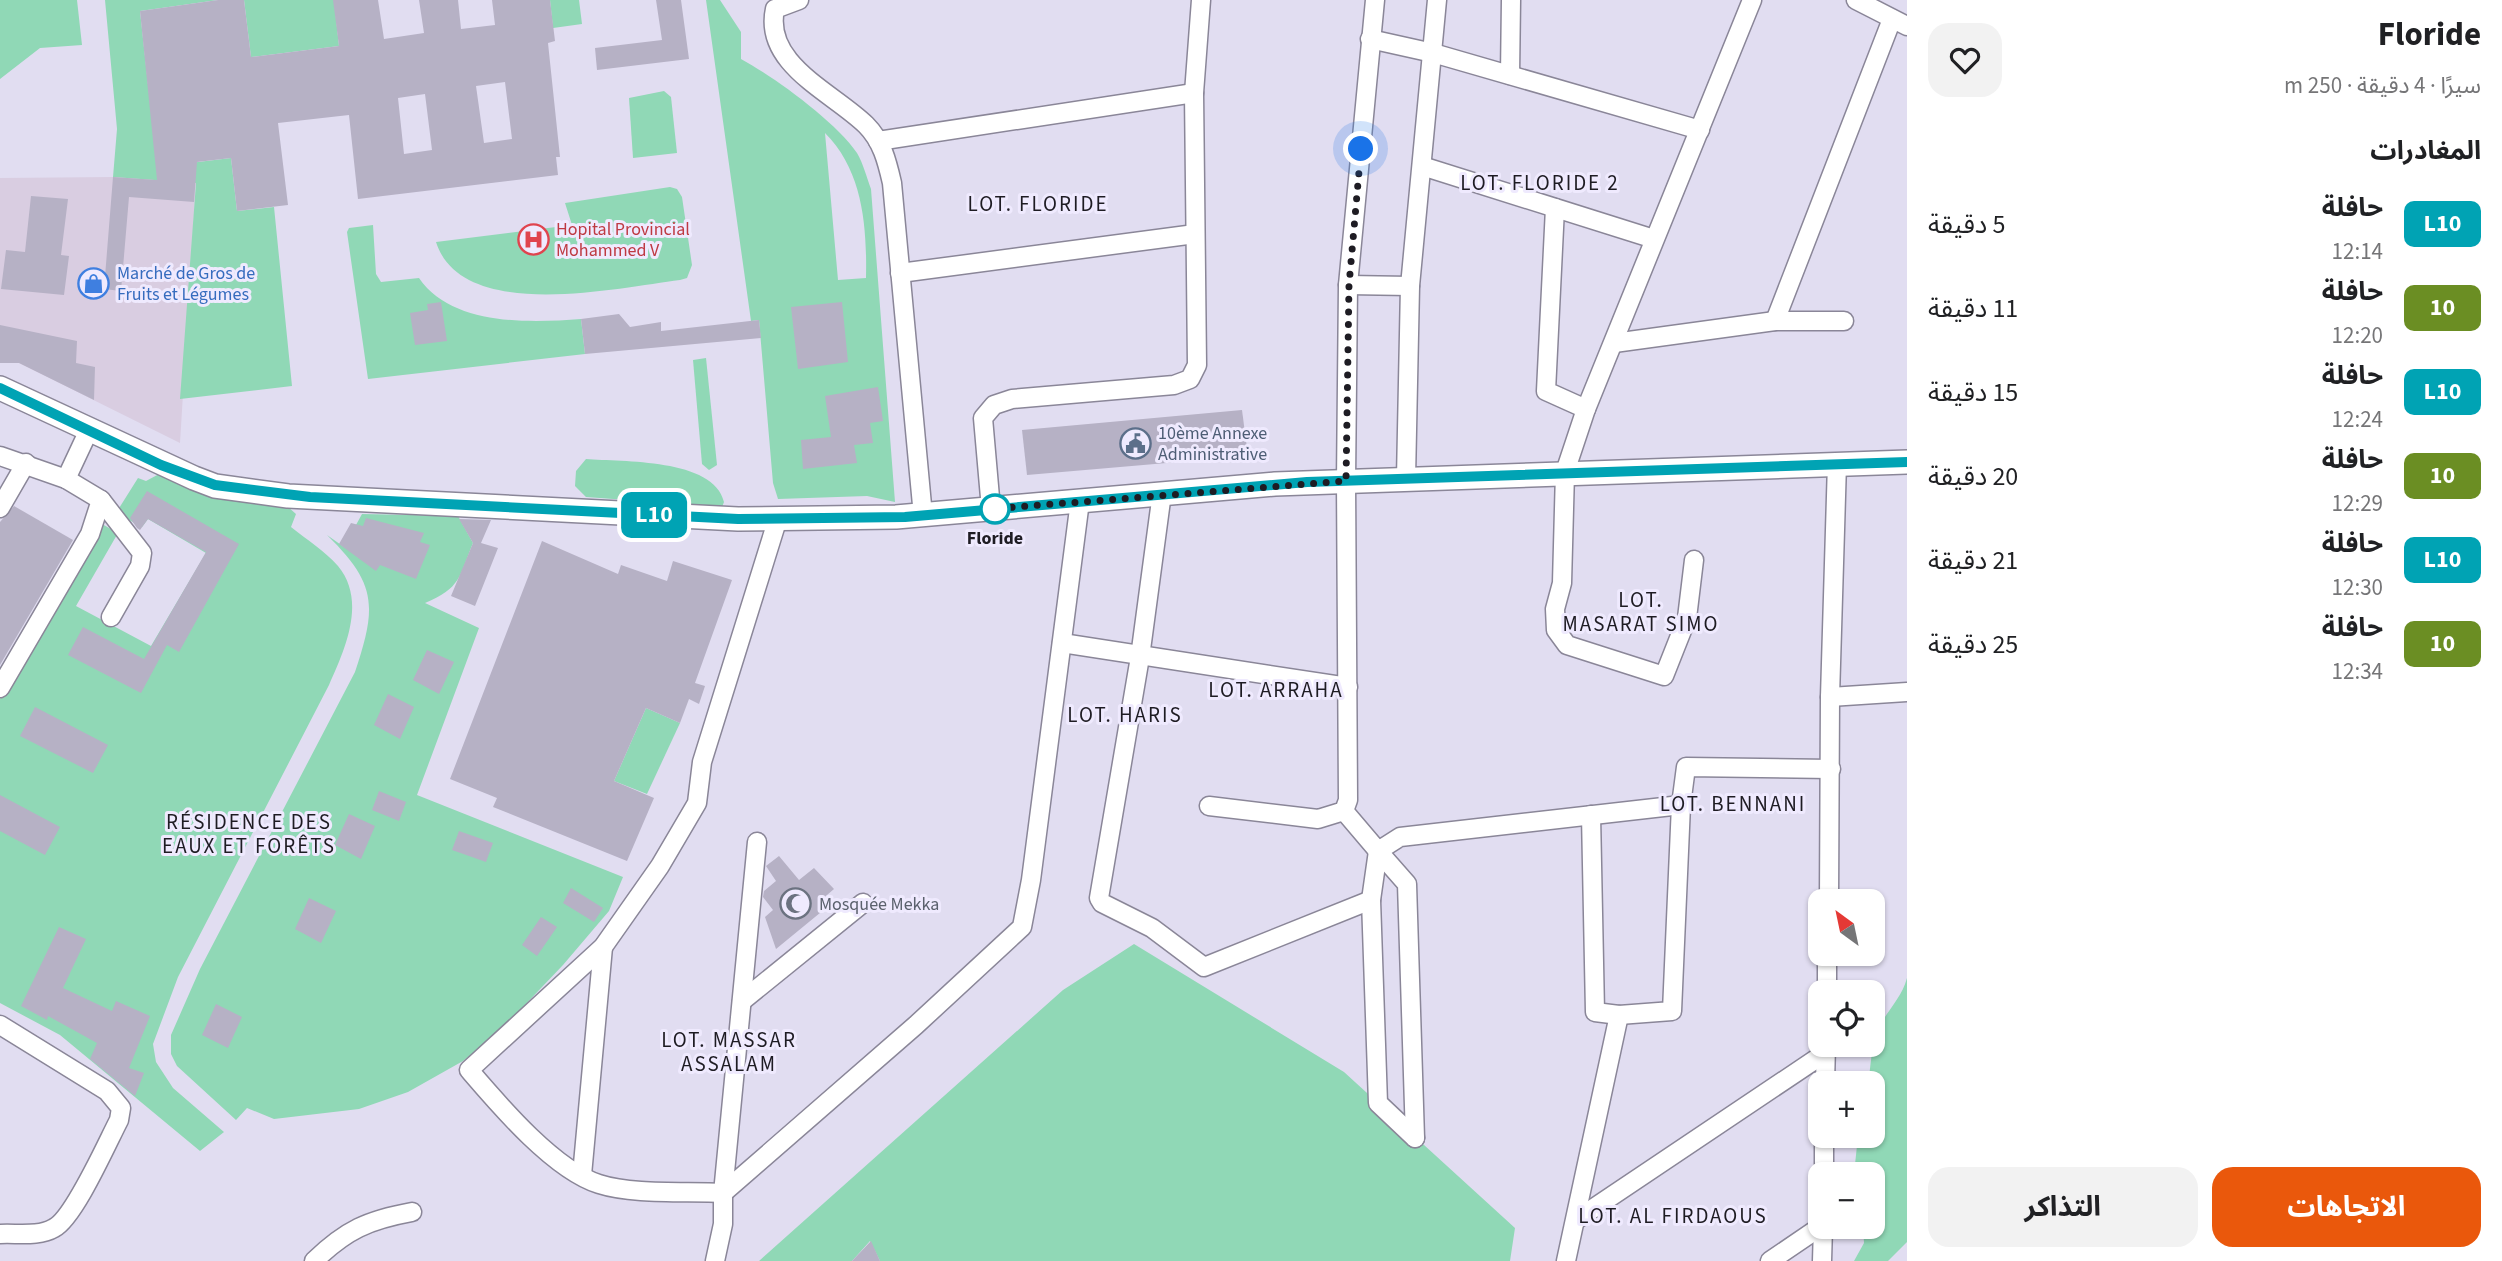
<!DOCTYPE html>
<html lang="ar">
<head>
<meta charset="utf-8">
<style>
  :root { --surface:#fff; --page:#f2f2f2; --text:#202124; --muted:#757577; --accent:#ea580c }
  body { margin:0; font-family:"Source Sans 3","Noto Sans Arabic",sans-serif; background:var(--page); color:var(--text); direction:rtl; height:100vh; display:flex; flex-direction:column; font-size:26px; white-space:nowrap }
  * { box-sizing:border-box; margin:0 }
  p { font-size:23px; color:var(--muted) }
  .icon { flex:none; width:38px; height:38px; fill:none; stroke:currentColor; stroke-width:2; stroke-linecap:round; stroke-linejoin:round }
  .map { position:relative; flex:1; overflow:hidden; direction:ltr }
  .sheet { display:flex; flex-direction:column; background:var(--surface); width:595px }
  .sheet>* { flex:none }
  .badge { padding:0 14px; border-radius:10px; font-size:24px; line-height:46px }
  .needle { width:46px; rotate:327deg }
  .tools { position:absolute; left:1808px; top:889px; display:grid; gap:14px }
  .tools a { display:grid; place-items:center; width:77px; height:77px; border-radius:14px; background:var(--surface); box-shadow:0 2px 5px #0004; font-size:35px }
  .you { position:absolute; width:35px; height:35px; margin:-18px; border:5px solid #fff; border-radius:50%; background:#1a73e8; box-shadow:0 0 0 10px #1a73e833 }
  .map>.badge { position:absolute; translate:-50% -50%; box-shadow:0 0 0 4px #fff }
  h2 { padding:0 21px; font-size:26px; line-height:63px }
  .round { display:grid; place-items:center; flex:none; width:74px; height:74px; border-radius:21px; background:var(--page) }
  .head { display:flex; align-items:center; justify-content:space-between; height:119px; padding:0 21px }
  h1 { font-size:33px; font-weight:700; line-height:52px }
  .button { display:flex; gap:14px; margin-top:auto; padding:14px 21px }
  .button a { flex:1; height:80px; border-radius:21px; background:var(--accent); color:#fff; font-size:28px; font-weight:700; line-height:80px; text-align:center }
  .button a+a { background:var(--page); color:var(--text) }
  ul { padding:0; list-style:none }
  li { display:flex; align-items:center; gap:21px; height:84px; padding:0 21px }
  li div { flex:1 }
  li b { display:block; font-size:26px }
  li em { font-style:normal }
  li .badge { min-width:77px; font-weight:700; text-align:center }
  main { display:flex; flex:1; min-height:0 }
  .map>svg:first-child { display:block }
  .commercial { fill:#d9cde1 }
  .green { fill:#90d8b6; fill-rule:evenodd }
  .building { fill:#b6b1c5; fill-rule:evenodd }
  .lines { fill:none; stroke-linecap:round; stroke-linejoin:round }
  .street-casing { stroke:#8a8698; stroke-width:21 }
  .secondary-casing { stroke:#8a8698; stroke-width:26 }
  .street { stroke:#fff; stroke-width:18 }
  .secondary { stroke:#fff; stroke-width:23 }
  .line-casing { stroke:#fff; stroke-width:16 }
  .line { stroke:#00a3b4; stroke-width:10 }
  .walk { stroke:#1e1c23; stroke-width:7; stroke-dasharray:0 12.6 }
  .stop-dot { fill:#fff; stroke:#00a3b4; stroke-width:3.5 }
  .labels { text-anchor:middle; stroke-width:6; stroke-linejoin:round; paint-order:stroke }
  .health-label { font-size:18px; fill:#be3a42; stroke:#efeafe; text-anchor:start }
  .shop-label { font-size:18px; fill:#366cbe; stroke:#efeafe; text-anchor:start }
  .service-label { font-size:18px; fill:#4e5e75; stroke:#efeafe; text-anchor:start }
  .stop-label { font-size:18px; font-weight:bold; fill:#1e1c23; stroke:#efeafe }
  .worship-label { font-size:18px; fill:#5b616d; stroke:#efeafe; text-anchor:start }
  .quarter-label { font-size:21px; letter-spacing:2px; fill:#1e1c23; stroke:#efeafe }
</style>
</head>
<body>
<main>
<section class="sheet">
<div class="head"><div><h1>Floride</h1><p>سيرًا · 4 دقيقة · 250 m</p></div><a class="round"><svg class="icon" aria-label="heart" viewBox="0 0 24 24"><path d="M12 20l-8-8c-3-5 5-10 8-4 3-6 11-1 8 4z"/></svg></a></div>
<h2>المغادرات</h2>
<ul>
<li><span class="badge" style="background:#00a3b4;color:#fff">L10</span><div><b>حافلة</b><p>12:14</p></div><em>5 دقيقة</em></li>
<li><span class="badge" style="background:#6b8e23;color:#fff">10</span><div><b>حافلة</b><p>12:20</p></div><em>11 دقيقة</em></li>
<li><span class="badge" style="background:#00a3b4;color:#fff">L10</span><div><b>حافلة</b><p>12:24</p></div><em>15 دقيقة</em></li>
<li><span class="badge" style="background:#6b8e23;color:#fff">10</span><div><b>حافلة</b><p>12:29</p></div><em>20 دقيقة</em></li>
<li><span class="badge" style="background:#00a3b4;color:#fff">L10</span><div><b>حافلة</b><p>12:30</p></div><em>21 دقيقة</em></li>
<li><span class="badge" style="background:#6b8e23;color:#fff">10</span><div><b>حافلة</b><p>12:34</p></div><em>25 دقيقة</em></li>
</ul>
<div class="button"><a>الاتجاهات</a><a>التذاكر</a></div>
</section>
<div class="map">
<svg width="1907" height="1261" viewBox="0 0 1907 1261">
  <rect width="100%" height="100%" fill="#e1ddf1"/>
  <path class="commercial" d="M113,177l83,5 -16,261 -161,-80h-19v-185z"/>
  <g class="green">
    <path d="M0,0h77l5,45 -42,3 -40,31z"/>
    <path d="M105,0h113l-78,11 17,156 74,-9 6,53 37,-4 18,179 -112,13 16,-216 -83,-6 4,-48z"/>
    <path d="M244,0h90l5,46 -88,11z"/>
    <path d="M550,0h29l3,24 -29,4z"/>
    <path d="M706,0h14l21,32v27c33,18 94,62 116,94 6,10 10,25 14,36l24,313 -28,-6 -89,3 -5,-16 -14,-163 -8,1zM825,133c38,38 42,93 41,145l-28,2z"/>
    <path d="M664,91l7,6 6,56 -44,5 -4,-60z"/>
    <path d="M670,187l7,2 5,8 10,68 -5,13 -7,2c-64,8 -218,43 -244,-38l136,-17 -7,-22z"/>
    <path d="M373,225l3,49 5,8 38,-4c33,48 110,45 162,41l4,35 -217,25 -21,-147 2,-4z"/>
    <path d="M706,358l11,107 -8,5 -7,-6 -9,-104z"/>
    <path d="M586,459c36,3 128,-1 138,43l-2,5 -136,-10 -11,-11 1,-15z"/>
    <path d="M161,473l126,33 9,8 -5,13c16,13 34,24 47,39 29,35 7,83 -9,119l-151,292 -25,67 3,18 17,26 51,44 -24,19 -140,-116 -60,-32v-304l102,-175 16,9 -42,73 75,40 55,-93 -58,-34 -6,8 -26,-14 22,-35 8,3z"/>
    <path d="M362,514l96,2 15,27c-14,34 -12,45 -48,60l54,25 -62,167 206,82 -14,34 -46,54 -62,65 -38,31 -55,31 -49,17 -85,10 -27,-11 -11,12 -59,-54 -6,-12v-19l29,-66 155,-297c22,-66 22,-88 -28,-137l17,12z"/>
    <path d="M646,708l34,15 -33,71 -33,-13z"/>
    <path d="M1134,944l210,128 171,156 -5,33h-630l-10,-20 -18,20h-93l304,-271z"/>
    <path d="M1907,978v264l-19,19h-34l10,-18 -1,-16h9v-53h-18l4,-38h14v-53h-4c3,-16 3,-36 9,-51 8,-20 24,-32 30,-54z"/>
  </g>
  <g class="building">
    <path d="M218,0h26l7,57 88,-11 -6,-46h45l6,39 40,-6 -5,-33h39l3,29 34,-4 -3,-25h58l5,41 -7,2 12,114h-4l2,18 -200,24 -9,-84 -71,8 10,82 -51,6 -6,-53 -34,4 -3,40 -65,-5 -8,94 -17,-2 9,-112 44,3 -17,-169zM505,82l7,57 -28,4 -8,-57zM425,94l7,56 -28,4 -6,-56z"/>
    <path d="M656,0h25l8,59 -92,11 -2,-22 67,-8z"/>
    <path d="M31,196l37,3 -7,56 8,1 -5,39 -63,-6 5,-39 19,2z"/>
    <path d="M441,302l6,39 -32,4 -5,-32 18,-3 -1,-6z"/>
    <path d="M842,302l6,60 -50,7 -7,-62z"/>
    <path d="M619,314l11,13 31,-5v9l98,-11 2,18 -176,16 -4,-35z"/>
    <path d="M0,325l77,16 -1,22 19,4 -1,33 -75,-37h-19z"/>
    <path d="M878,387l5,34 -13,2 3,20 -19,2 3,18 -54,6 -2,-29 30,-3 -6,-41z"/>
    <path d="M1242,410l6,46 -221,19 -5,-45z"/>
    <path d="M147,491l92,53 -60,108 -12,-7 -26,48 -73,-38 15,-28 61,32 62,-107 -58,-33 -8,11 -3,-2 -7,-10z"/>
    <path d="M14,506l59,34 -73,125v-143z"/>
    <path d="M366,518l58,15 -4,9 10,3 -14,34 -36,-14 -4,6 -37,-27 12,-21 12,3z"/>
    <path d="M459,519l32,1 -10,23 17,5 -23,58 -24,-10 22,-53z"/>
    <path d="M542,541l76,33 3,-9 46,16 6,-20 59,19 -37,103 10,3 -6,18 -10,-5 -9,24 -34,-15 -32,73 40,17 -27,63 -134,-54 4,-9 -47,-19z"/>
    <path d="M427,650l27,12 -15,32 -26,-14z"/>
    <path d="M388,694l26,13 -14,32 -26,-14z"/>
    <path d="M35,707l73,38 -15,28 -73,-37z"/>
    <path d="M379,791l27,11 -7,19 -27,-11z"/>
    <path d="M0,795l60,32 -15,28 -45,-24z"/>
    <path d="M349,814l26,12 -14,33 -26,-14z"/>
    <path d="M459,831l34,12 -7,19 -34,-12z"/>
    <path d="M779,856l20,24 15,-12 20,21 -14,12 6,7 -50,41 -11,-32 8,-7 -10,-13 1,-6 12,-10 -10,-15z"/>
    <path d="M571,888l32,20 -9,14 -31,-19z"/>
    <path d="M309,898l27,13 -15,32 -26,-14z"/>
    <path d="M541,917l16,10 -20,29 -15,-11z"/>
    <path d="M59,927l27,12 -23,49 49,23 4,-10 34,15 -21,52 15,5 -9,23 -45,-37 7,-16 -49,-27 -1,4 -26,-14z"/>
    <path d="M216,1004l26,13 -14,31 -26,-13z"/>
    <path d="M871,1241l9,20h-28z"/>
  </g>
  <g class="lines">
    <defs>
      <g id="street">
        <path d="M799,0l-24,9c-12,55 57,83 91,116 16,16 21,36 26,58l31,333"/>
        <path d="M1856,0l51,26"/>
        <path d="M1370,39l63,14 267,77"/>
        <path d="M1510,75l1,-75"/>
        <path d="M878,141l316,-48"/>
        <path d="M1422,166l232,73"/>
        <path d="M1555,208l-9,183 40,18"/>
        <path d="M900,273l295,-39"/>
        <path d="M1348,285l62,1"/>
        <path d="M1775,321l117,-302"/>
        <path d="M1614,343l161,-22h69"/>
        <path d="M0,456l66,23 35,21 -11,34 -90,154"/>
        <path d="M1406,478l4,-192 27,-286"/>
        <path d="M66,479l23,-49"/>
        <path d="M1162,493l-22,164 -41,241 3,5 50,25 52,39 167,-67"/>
        <path d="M101,500l41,53 -2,13 -29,51"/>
        <path d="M0,508l26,-45"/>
        <path d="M991,509l-8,-91 11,-13 18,-6 162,-14 16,-6 7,-14 -3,-272 7,-93"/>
        <path d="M778,518l-76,244 -5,41 -37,63 -57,81 -134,123c30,35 85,100 130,114 34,11 87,7 124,9l193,-168 106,-98 9,-47 49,-379"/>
        <path d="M1694,560l-7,58 -23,58 -97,-31 -11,-15 -1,-21 7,-26 3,-111 21,-63 166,-409"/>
        <path d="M1062,643l286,44"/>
        <path d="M1830,697l77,-5"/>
        <path d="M1209,806l109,13 26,-8 4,-11 -2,-319 2,-196 27,-285"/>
        <path d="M1344,811l34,40 22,-14 281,-32 5,-38 145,2"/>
        <path d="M1591,815l4,197 24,3 53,-4 9,-206"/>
        <path d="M1378,851l-7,49 7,203 37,35"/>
        <path d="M1378,851l29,33 8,254"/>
        <path d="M1829,901l1,-204 7,-234"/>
        <path d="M1827,992v-38"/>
        <path d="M742,1001l121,-98"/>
        <path d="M0,1025l107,66 14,17 -2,12c-12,23 -45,98 -65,108 -15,9 -37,5 -54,6"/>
        <path d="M1825,1083l1,-38"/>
        <path d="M1824,1174v-38"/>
        <path d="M582,1175l21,-228"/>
        <path d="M1576,1220l249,-167"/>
        <path d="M314,1261c32,-31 54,-41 98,-49"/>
        <path d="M715,1261l8,-37v-31l34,-351"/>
        <path d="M1566,1261l53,-246"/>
        <path d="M1770,1261l50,-34"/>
        <path d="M1822,1261l1,-34"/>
      </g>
      <path id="secondary" d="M0,388l194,90 21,8 73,10 450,23 158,-2 379,-33 632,-22"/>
    </defs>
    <use href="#street" class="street-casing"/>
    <use href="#secondary" class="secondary-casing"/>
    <use href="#street" class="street"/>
    <use href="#secondary" class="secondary"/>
  </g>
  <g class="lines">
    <defs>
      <path id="line" d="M0,388l161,77 54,20 95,12 428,22 167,-2 402,-35 600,-20"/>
    </defs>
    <use href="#line" class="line-casing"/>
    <use href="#line" class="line"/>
    <path class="walk" d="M995,509h-4l355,-28 3,-196 12,-136"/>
  </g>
  <defs>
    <symbol id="hospital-ring" viewBox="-11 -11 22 22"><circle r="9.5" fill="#efeafe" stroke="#e0444e" stroke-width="1.5"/><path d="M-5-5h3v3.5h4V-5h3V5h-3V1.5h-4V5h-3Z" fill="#e0444e"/></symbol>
    <symbol id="shop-ring" viewBox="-11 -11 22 22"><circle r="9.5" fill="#efeafe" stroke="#3f7fe0" stroke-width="1.5"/><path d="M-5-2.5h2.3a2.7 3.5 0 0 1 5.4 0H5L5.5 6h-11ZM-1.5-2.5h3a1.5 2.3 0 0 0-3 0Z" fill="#3f7fe0"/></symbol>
    <symbol id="civic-ring" viewBox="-11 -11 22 22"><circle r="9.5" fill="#efeafe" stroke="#5c6f8a" stroke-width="1.5"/><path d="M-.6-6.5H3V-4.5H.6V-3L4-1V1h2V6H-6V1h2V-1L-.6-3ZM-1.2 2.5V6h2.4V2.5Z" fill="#5c6f8a"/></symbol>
    <symbol id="mosque-ring" viewBox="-11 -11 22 22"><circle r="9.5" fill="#efeafe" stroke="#6b7280" stroke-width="1.5"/><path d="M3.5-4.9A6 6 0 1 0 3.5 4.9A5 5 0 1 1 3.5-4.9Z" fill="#6b7280"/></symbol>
  </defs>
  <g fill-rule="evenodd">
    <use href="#hospital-ring" x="516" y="222" width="35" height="35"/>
    <use href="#shop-ring" x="76" y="266" width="35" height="35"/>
    <use href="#civic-ring" x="1118" y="426" width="35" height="35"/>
    <use href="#mosque-ring" x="778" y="886" width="35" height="35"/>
  </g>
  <circle class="stop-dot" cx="995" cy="509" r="14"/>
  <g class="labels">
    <g class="health-label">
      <text x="556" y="235">Hopital Provincial<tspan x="556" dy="21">Mohammed V</tspan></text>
    </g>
    <g class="shop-label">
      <text x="117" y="279">Marché de Gros de<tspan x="117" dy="21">Fruits et Légumes</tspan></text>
    </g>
    <g class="service-label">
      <text x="1158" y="439">10ème Annexe<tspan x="1158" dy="21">Administrative</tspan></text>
    </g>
    <g class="stop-label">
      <text x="995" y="544">Floride</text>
    </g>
    <g class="worship-label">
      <text x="819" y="910">Mosquée Mekka</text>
    </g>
    <g class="quarter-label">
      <text x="1540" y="190">LOT. FLORIDE 2</text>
      <text x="1038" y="211">LOT. FLORIDE</text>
      <text x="1641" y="607">LOT.<tspan x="1641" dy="24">MASARAT SIMO</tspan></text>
      <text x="1276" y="697">LOT. ARRAHA</text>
      <text x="1125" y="722">LOT. HARIS</text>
      <text x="1733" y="811">LOT. BENNANI</text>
      <text x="249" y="829">RÉSIDENCE DES<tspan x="249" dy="24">EAUX ET FORÊTS</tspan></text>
      <text x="729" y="1047">LOT. MASSAR<tspan x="729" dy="24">ASSALAM</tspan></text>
      <text x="1673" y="1223">LOT. AL FIRDAOUS</text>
    </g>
  </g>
</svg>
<div class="tools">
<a><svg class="needle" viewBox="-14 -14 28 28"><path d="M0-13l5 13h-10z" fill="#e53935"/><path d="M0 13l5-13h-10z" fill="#757577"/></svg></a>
<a><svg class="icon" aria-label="locate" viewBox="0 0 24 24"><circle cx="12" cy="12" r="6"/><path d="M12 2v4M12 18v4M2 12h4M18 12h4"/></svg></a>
<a>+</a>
<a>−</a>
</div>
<div class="you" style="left:1361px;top:149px"></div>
<b class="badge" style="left:654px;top:515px;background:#00a3b4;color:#fff">L10</b>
</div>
</main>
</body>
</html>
